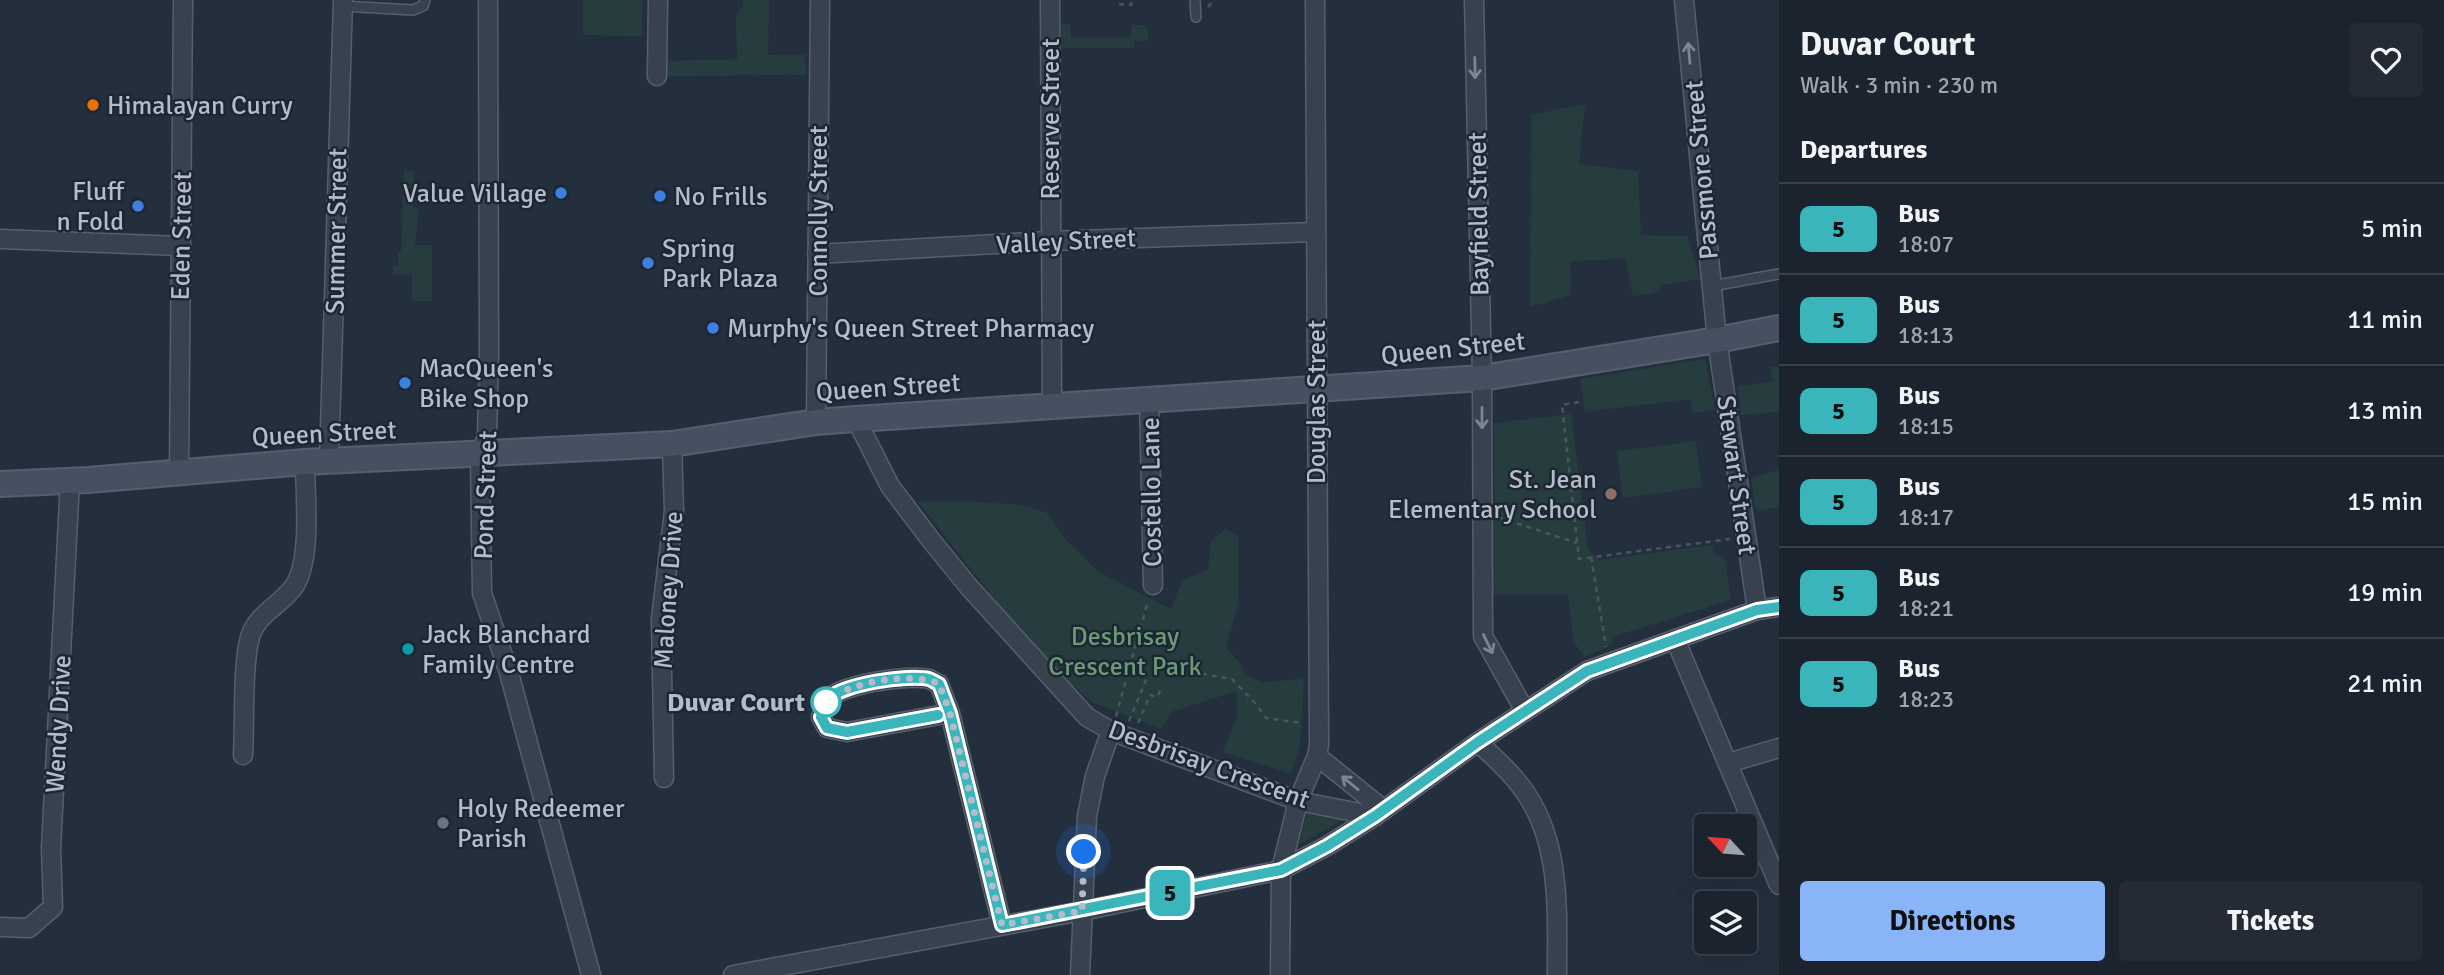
<!DOCTYPE html>
<html lang="en">
<head>
<meta charset="utf-8">
<style>
  :root { --surface:#1b232e; --page:#242b36; --text:#f1f3f6; --muted:#a0a4aa; --line:#39404a; --accent:#8ab4f8 }
  body { margin:0; font-family:Signika,sans-serif; background:var(--page); color:var(--text); height:100vh; display:flex; flex-direction:column; font-size:26px; white-space:nowrap }
  * { box-sizing:border-box; margin:0 }
  p { font-size:23px; color:var(--muted) }
  .icon { flex:none; width:38px; height:38px; fill:none; stroke:currentColor; stroke-width:2; stroke-linecap:round; stroke-linejoin:round }
  .map { position:relative; flex:1; overflow:hidden }
  .drawer { display:flex; flex-direction:column; background:var(--surface); width:665px }
  .drawer>* { flex:none }
  .badge { padding:0 14px; border-radius:10px; font-size:24px; line-height:46px }
  .needle { width:46px; rotate:296deg }
  .fabs { position:absolute; left:1694px; top:814px; display:grid; gap:14px }
  .fabs a { display:grid; place-items:center; width:63px; height:63px; border-radius:7px; background:var(--surface); box-shadow:0 7px 28px #0002,0 0 0 2px var(--line); font-size:35px }
  .you { position:absolute; width:35px; height:35px; margin:-18px; border:5px solid #fff; border-radius:50%; background:#1a73e8; box-shadow:0 0 0 10px #1a73e833 }
  .map>.badge { position:absolute; translate:-50% -50%; box-shadow:0 0 0 4px #fff }
  h2 { padding:0 21px; font-size:26px; line-height:63px }
  .round { display:grid; place-items:center; flex:none; width:74px; height:74px; border-radius:7px; background:var(--page) }
  .headline { display:flex; align-items:center; justify-content:space-between; height:119px; padding:0 21px }
  h1 { font-size:33px; font-weight:800; line-height:52px }
  .cta { display:flex; gap:14px; margin-top:auto; padding:14px 21px }
  .cta a { flex:1; height:80px; border-radius:7px; background:var(--accent); color:#111; font-size:28px; font-weight:800; line-height:80px; text-align:center }
  .cta a+a { background:var(--page); color:var(--text) }
  ul { padding:0; list-style:none }
  li { display:flex; align-items:center; gap:21px; height:91px; padding:0 21px; border-top:2px solid var(--line) }
  li div { flex:1 }
  li b { display:block; font-size:26px }
  li em { font-style:normal }
  li .badge { min-width:77px; font-weight:700; text-align:center }
  main { display:flex; flex:1; min-height:0 }
  .map>svg:first-child { display:block }
  .green { fill:#263c3f }
  .lines { fill:none; stroke-linecap:round; stroke-linejoin:round }
  .lane-casing { stroke:#565f6c; stroke-width:12 }
  .street-casing { stroke:#565f6c; stroke-width:21 }
  .secondary-casing { stroke:#565f6c; stroke-width:28 }
  .path { stroke:#44595c; stroke-width:2.5; stroke-dasharray:5 5; stroke-linecap:butt }
  .lane { stroke:#38414e; stroke-width:9 }
  .street { stroke:#38414e; stroke-width:18 }
  .secondary { stroke:#465061; stroke-width:24 }
  .oneway { stroke:#7c8592 }
  .line-casing { stroke:#fff; stroke-width:16 }
  .line { stroke:#39b5bb; stroke-width:10 }
  .walk { stroke:#b4bcc9; stroke-width:7; stroke-dasharray:0 12.6 }
  .food-dot { fill:#e8710a; stroke:#1d2633; stroke-width:2.5 }
  .shop-dot { fill:#3f7fe0; stroke:#1d2633; stroke-width:2.5 }
  .education-dot { fill:#8d6e63; stroke:#1d2633; stroke-width:2.5 }
  .culture-dot { fill:#0f9aa8; stroke:#1d2633; stroke-width:2.5 }
  .stop-dot { fill:#fff; stroke:#39b5bb; stroke-width:3.5 }
  .worship-dot { fill:#6b7280; stroke:#1d2633; stroke-width:2.5 }
  .labels { text-anchor:middle; stroke-width:5; stroke-linejoin:round; paint-order:stroke }
  .poi-label { font-size:26px; fill:#b4bcc9; stroke:#1d2633; text-anchor:start }
  .street-label { font-size:26px; fill:#b4bcc9; stroke:#1d2633 }
  .park-label { font-size:26px; fill:#6b9a76; stroke:#1d2633 }
  .stop-label { font-size:26px; font-weight:bold; fill:#b4bcc9; stroke:#1d2633; text-anchor:end }
</style>
</head>
<body>
<main>
<div class="map">
<svg width="1779" height="975" viewBox="0 0 1779 975">
  <rect width="100%" height="100%" fill="#242f3e"/>
  <g class="green">
    <path d="M583,0h59v36l-59,-1z"/>
    <path d="M743,0h26l-1,55h37l1,20 -140,1 1,-15 70,-2 -1,-43 7,-11z"/>
    <path d="M1061,24h9l1,14h59l2,-13h12l4,4v12h-14v7h-73z"/>
    <path d="M1585,104l-6,60 59,7 3,64 46,1 14,43 -39,6 -8,8 -21,3 -8,-38 -55,4 1,33 -41,12 1,-192z"/>
    <path d="M404,171h10l-1,37h6l-4,37h17v56h-20v-26l-19,-1v-8h5v-15h3z"/>
    <path d="M1705,359l10,51 -23,3 -2,-14 -105,13 -5,-33z"/>
    <path d="M1770,367h9v45l-38,3 -3,-29 35,-4z"/>
    <path d="M1571,414l17,135 11,11 113,-15 2,8 11,7 6,40 -119,37 1,7 -28,13 -11,-14 -6,-49h-75l-1,-91 3,-1 -1,-79z"/>
    <path d="M1696,441l6,46 -79,11 -6,-47z"/>
    <path d="M1779,470v37l-23,4 -5,-33z"/>
    <path d="M960,501l60,4 26,7 22,30 31,30 72,37 11,-28 26,-12 3,-29 15,-11 12,7v68l-12,44 15,16 3,11 19,7 41,-3 -4,67 -9,28 -68,-22 14,-36v-22l-3,-2 -61,19 -12,18 -67,-26 -21,-17 -54,-56 -101,-128z"/>
    <path d="M1306,814l39,5 -46,26z"/>
  </g>
  <g class="lines">
    <defs>
      <g id="lane">
        <path d="M1195,0l1,17"/>
        <path d="M342,6l71,4 10,-4 2,-6"/>
        <path d="M1712,286l67,-12"/>
      </g>
      <g id="street">
        <path d="M488,0l1,356 -2,81 -7,18 2,138 27,80 82,302"/>
        <path d="M1050,0l2,405"/>
        <path d="M1474,0l8,378 1,258 42,75"/>
        <path d="M1684,0l33,340 40,270"/>
        <path d="M657,76l1,-76"/>
        <path d="M0,239l181,7"/>
        <path d="M817,254l232,-13 267,-9"/>
        <path d="M1149,399l4,186"/>
        <path d="M856,419l34,67 40,53 39,48 118,130 24,14 187,70 77,15"/>
        <path d="M816,422l4,-422"/>
        <path d="M329,461l14,-461"/>
        <path d="M179,473l4,-473"/>
        <path d="M1675,639l104,246"/>
        <path d="M950,713l-103,19 -20,-4 -6,-11c2,-4 3,-12 5,-16 13,-17 83,-27 103,-22 3,1 7,4 10,5l11,29 52,212"/>
        <path d="M1478,742c13,13 29,26 41,42 43,53 38,126 38,191"/>
        <path d="M243,755c2,-32 -1,-88 7,-118 7,-24 32,-32 45,-52 17,-29 10,-89 10,-123"/>
        <path d="M1317,756l67,54"/>
        <path d="M1728,763l51,-15"/>
        <path d="M664,778l-3,-159 13,-108 -2,-67"/>
        <path d="M0,927l29,1 24,-21 -2,-59 19,-368"/>
        <path d="M733,975l349,-64 199,-41 46,-24 48,-30 103,-74 109,-71 170,-61 22,-3"/>
        <path d="M1080,975l7,-159 8,-40 16,-45"/>
        <path d="M1280,975l1,-105 17,-69 19,-45 2,-12 -4,-744"/>
      </g>
      <path id="secondary" d="M0,484l88,-4 217,-18 367,-18 144,-22 40,-3 626,-41 235,-38 62,-12"/>
    </defs>
    <use href="#lane" class="lane-casing"/>
    <use href="#street" class="street-casing"/>
    <use href="#secondary" class="secondary-casing"/>
    <g class="path">
      <path d="M1119,4l12,1 1,-5"/>
      <path d="M1208,7l6,-7"/>
      <path d="M1579,402l-17,3 17,154 151,-20"/>
      <path d="M1498,517l79,26"/>
      <path d="M1591,557l15,90"/>
      <path d="M1192,672l40,7 23,24 11,15 35,5"/>
      <path d="M1116,716l32,-115"/>
      <path d="M1129,721l19,-46"/>
      <path d="M1138,723l12,-28 7,2 4,-8"/>
    </g>
    <use href="#lane" class="lane"/>
    <use href="#street" class="street"/>
    <use href="#secondary" class="secondary"/>
  </g>
  <defs><path id="oneway-shaft" d="M-6 0H5M1.5-3L5.5 0L1.5 3" fill="none" stroke-width="1.6" stroke-linecap="round" stroke-linejoin="round" transform="scale(1.75)"/></defs>
  <g class="oneway">
    <use href="#oneway-shaft" transform="translate(1689 53) rotate(-95)"/>
    <use href="#oneway-shaft" transform="translate(1475 68) rotate(89)"/>
    <use href="#oneway-shaft" transform="translate(1482 418) rotate(90)"/>
    <use href="#oneway-shaft" transform="translate(1488 644) rotate(64)"/>
    <use href="#oneway-shaft" transform="translate(1350 783) rotate(-141)"/>
  </g>
  <g class="lines">
    <defs>
      <path id="line" d="M938,715l-91,17 -20,-4 -6,-11c2,-4 3,-12 5,-16 13,-17 83,-27 103,-22 3,1 7,4 10,5l11,29 52,212 279,-55 46,-24 48,-30 103,-74 109,-71 170,-61 22,-3"/>
    </defs>
    <use href="#line" class="line-casing"/>
    <use href="#line" class="line"/>
    <path class="walk" d="M826,702c23,-20 85,-31 113,-18l11,29 52,212 80,-14 2,-59"/>
  </g>
  <circle class="food-dot" cx="93" cy="105" r="7"/>
  <g class="shop-dot">
    <circle cx="561" cy="193" r="7"/>
    <circle cx="660" cy="196" r="7"/>
    <circle cx="138" cy="206" r="7"/>
    <circle cx="648" cy="263" r="7"/>
    <circle cx="713" cy="328" r="7"/>
    <circle cx="405" cy="383" r="7"/>
  </g>
  <circle class="education-dot" cx="1611" cy="494" r="7"/>
  <circle class="culture-dot" cx="408" cy="649" r="7"/>
  <circle class="stop-dot" cx="826" cy="702" r="14"/>
  <circle class="worship-dot" cx="443" cy="823" r="7"/>
  <g class="labels">
    <g class="poi-label">
      <text x="107" y="114">Himalayan Curry</text>
      <text x="124" y="200" text-anchor="end">Fluff<tspan x="124" dy="30">n Fold</tspan></text>
      <text x="547" y="202" text-anchor="end">Value Village</text>
      <text x="674" y="205">No Frills</text>
      <text x="662" y="257">Spring<tspan x="662" dy="30">Park Plaza</tspan></text>
      <text x="727" y="337">Murphy's Queen Street Pharmacy</text>
      <text x="419" y="377">MacQueen's<tspan x="419" dy="30">Bike Shop</tspan></text>
      <text x="1597" y="488" text-anchor="end">St. Jean<tspan x="1597" dy="30">Elementary School</tspan></text>
      <text x="422" y="643">Jack Blanchard<tspan x="422" dy="30">Family Centre</tspan></text>
      <text x="457" y="817">Holy Redeemer<tspan x="457" dy="30">Parish</tspan></text>
    </g>
    <g class="street-label">
      <text transform="translate(1050 119) rotate(-90)" y="9">Reserve Street</text>
      <text transform="translate(1701 170) rotate(-95)" y="9">Passmore Street</text>
      <text transform="translate(818 211) rotate(-90)" y="9">Connolly Street</text>
      <text transform="translate(1478 214) rotate(-91)" y="9">Bayfield Street</text>
      <text transform="translate(336 231) rotate(-89)" y="9">Summer Street</text>
      <text transform="translate(181 236) rotate(-89)" y="9">Eden Street</text>
      <text transform="translate(1066 241) rotate(-3)" y="9">Valley Street</text>
      <text transform="translate(1453 348) rotate(-6)" y="9">Queen Street</text>
      <text transform="translate(888 387) rotate(-4)" y="9">Queen Street</text>
      <text transform="translate(1316 402) rotate(-90)" y="9">Douglas Street</text>
      <text transform="translate(324 433) rotate(-3)" y="9">Queen Street</text>
      <text transform="translate(1737 475) rotate(82)" y="9">Stewart Street</text>
      <text transform="translate(1151 492) rotate(-91)" y="9">Costello Lane</text>
      <text transform="translate(485 495) rotate(-88)" y="9">Pond Street</text>
      <text transform="translate(668 590) rotate(-86)" y="9">Maloney Drive</text>
      <text transform="translate(58 724) rotate(-87)" y="9">Wendy Drive</text>
      <text transform="translate(1209 764) rotate(20)" y="9">Desbrisay Crescent</text>
    </g>
    <g class="park-label">
      <text x="1125" y="645">Desbrisay<tspan x="1125" dy="30">Crescent Park</tspan></text>
    </g>
    <g class="stop-label">
      <text x="805" y="711">Duvar Court</text>
    </g>
  </g>
</svg>
<div class="fabs">
<a><svg class="needle" viewBox="-14 -14 28 28"><path d="M0-13l5 13h-10z" fill="#e53935"/><path d="M0 13l5-13h-10z" fill="#a0a4aa"/></svg></a>
<a><svg class="icon" aria-label="layers" viewBox="0 0 24 24"><path d="M12 4l9 5-9 5-9-5zM3 14l9 5 9-5"/></svg></a>
</div>
<div class="you" style="left:1084px;top:852px"></div>
<b class="badge" style="left:1170px;top:893px;background:#39b5bb;color:#111">5</b>
</div>
<section class="drawer">
<div class="headline"><div><h1>Duvar Court</h1><p>Walk · 3 min · 230 m</p></div><a class="round"><svg class="icon" aria-label="heart" viewBox="0 0 24 24"><path d="M12 20l-8-8c-3-5 5-10 8-4 3-6 11-1 8 4z"/></svg></a></div>
<h2>Departures</h2>
<ul>
<li><span class="badge" style="background:#39b5bb;color:#111">5</span><div><b>Bus</b><p>18:07</p></div><em>5 min</em></li>
<li><span class="badge" style="background:#39b5bb;color:#111">5</span><div><b>Bus</b><p>18:13</p></div><em>11 min</em></li>
<li><span class="badge" style="background:#39b5bb;color:#111">5</span><div><b>Bus</b><p>18:15</p></div><em>13 min</em></li>
<li><span class="badge" style="background:#39b5bb;color:#111">5</span><div><b>Bus</b><p>18:17</p></div><em>15 min</em></li>
<li><span class="badge" style="background:#39b5bb;color:#111">5</span><div><b>Bus</b><p>18:21</p></div><em>19 min</em></li>
<li><span class="badge" style="background:#39b5bb;color:#111">5</span><div><b>Bus</b><p>18:23</p></div><em>21 min</em></li>
</ul>
<div class="cta"><a>Directions</a><a>Tickets</a></div>
</section>
</main>
</body>
</html>
